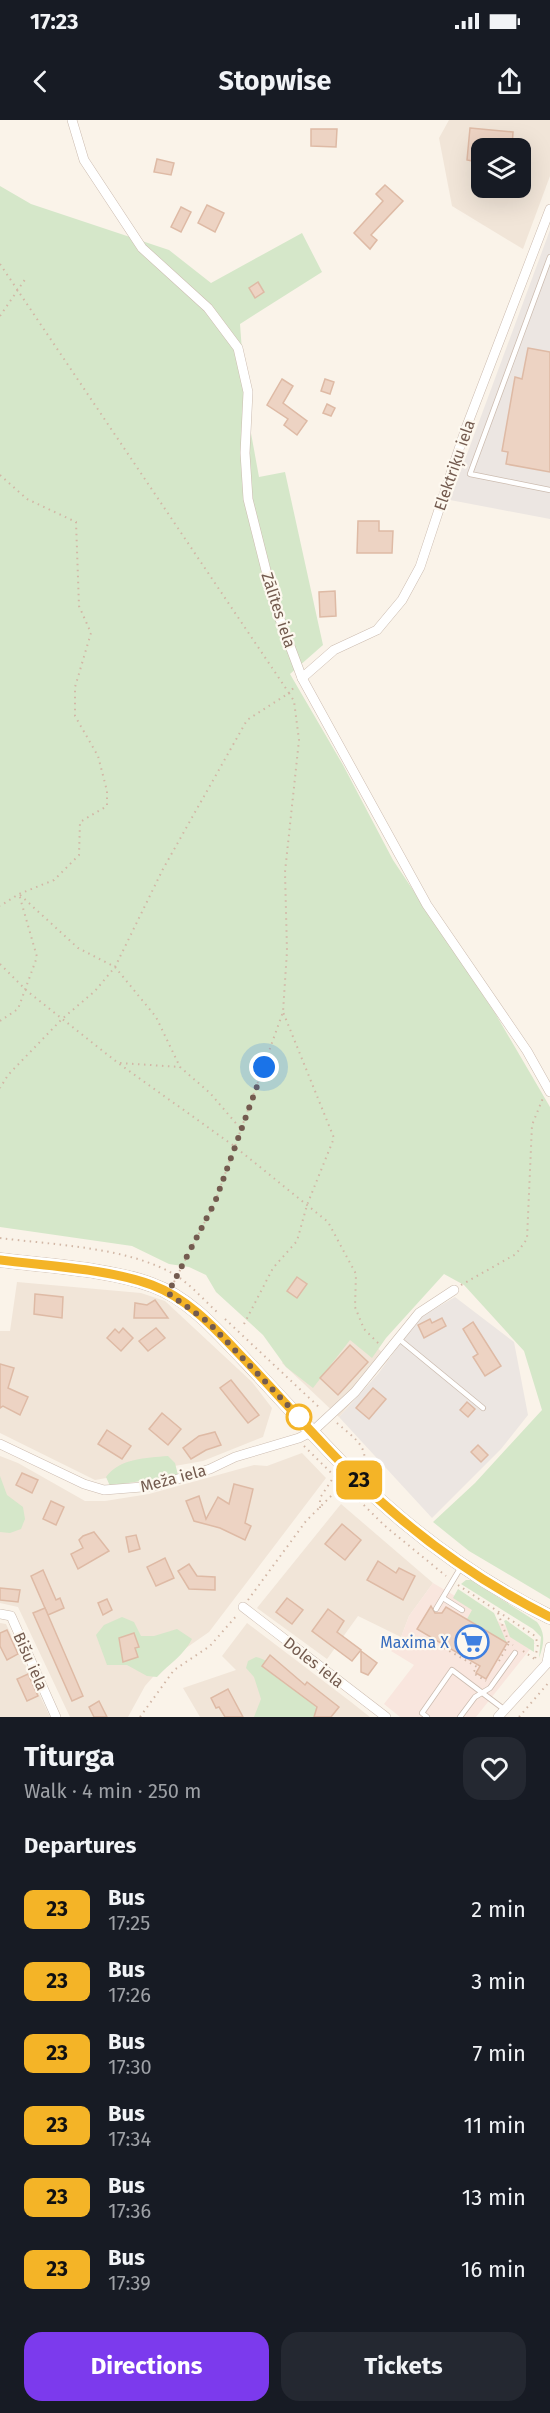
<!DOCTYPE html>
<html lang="en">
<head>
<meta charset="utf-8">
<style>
  :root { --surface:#171b24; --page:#242831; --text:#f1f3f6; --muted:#9ea1a6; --accent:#7c3aed }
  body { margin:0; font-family:"Fira Sans",sans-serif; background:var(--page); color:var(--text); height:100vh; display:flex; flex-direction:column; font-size:22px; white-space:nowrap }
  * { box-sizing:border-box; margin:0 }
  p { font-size:20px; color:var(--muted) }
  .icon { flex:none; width:33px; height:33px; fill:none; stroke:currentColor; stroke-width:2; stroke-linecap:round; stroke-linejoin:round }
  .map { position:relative; height:1597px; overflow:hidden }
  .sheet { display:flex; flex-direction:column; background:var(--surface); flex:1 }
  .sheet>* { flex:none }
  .badge { padding:0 12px; border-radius:9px; font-size:21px; line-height:39px }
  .buttons { position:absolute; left:471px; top:18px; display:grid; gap:12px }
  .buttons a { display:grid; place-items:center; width:60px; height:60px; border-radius:12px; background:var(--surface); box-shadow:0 6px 24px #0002; font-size:30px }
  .you { position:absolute; width:30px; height:30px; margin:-15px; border:4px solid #fff; border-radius:50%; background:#1a73e8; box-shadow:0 0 0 9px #1a73e833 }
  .map>.badge { position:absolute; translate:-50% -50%; box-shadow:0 0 0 3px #fff }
  h2 { padding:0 24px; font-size:22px; line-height:54px }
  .round { display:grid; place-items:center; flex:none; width:63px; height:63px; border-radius:18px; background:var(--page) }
  .headline { display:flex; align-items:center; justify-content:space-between; height:102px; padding:0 24px }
  h1 { font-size:28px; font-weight:700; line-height:45px }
  .button { display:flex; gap:12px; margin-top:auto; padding:12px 24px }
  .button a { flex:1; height:69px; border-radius:18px; background:var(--accent); color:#fff; font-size:24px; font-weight:700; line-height:69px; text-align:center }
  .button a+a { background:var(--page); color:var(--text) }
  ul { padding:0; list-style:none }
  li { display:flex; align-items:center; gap:18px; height:72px; padding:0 24px }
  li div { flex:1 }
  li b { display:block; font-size:22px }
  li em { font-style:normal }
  li .badge { min-width:66px; font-weight:700; text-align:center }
  .status { display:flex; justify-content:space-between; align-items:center; height:42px; padding:0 30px; background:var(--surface); direction:ltr }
  .status svg { height:16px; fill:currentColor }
  header { display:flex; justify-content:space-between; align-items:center; height:78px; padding:0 24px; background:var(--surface); font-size:27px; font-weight:700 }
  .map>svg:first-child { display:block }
  .residential { fill:#f1e5d8; fill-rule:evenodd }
  .commercial { fill:#f9e6de }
  .industrial { fill:#ece6e2 }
  .green { fill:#d5e7c9 }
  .building { fill:#edd3c3; stroke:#debaa5; stroke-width:1.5 }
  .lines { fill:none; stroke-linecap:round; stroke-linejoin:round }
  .lane-casing { stroke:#ccbcb0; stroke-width:6 }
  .street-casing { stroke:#ccbcb0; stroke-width:10 }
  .secondary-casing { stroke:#cebcae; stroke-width:15 }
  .path { stroke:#d2b7a6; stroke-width:2; stroke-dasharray:1.5 4.5; stroke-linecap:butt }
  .lane { stroke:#fff; stroke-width:4.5 }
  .street { stroke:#fff; stroke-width:9 }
  .secondary { stroke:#fff; stroke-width:14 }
  .line-casing { stroke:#fff; stroke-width:14 }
  .line { stroke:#f4b427; stroke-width:9 }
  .walk { stroke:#735b4f; stroke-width:6; stroke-dasharray:0 10.8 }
  .stop-dot { fill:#fff; stroke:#f4b427; stroke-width:3 }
  .labels { text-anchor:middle; stroke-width:4.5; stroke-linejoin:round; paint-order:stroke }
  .street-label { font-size:16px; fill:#735b4f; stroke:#fdf8ef }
  .shop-label { font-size:16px; fill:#366cbe; stroke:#fdf8ef; text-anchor:end }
</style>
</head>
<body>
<div class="status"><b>17:23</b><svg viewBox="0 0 49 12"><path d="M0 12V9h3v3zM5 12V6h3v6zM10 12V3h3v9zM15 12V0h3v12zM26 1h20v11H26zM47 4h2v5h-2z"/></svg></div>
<header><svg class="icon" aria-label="back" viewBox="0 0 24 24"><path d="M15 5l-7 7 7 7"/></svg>Stopwise<svg class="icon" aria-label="share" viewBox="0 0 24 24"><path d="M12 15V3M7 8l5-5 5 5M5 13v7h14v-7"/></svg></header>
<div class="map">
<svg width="550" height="1597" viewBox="0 0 550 1597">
  <rect width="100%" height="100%" fill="#faf3e9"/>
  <g class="residential">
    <path d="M449,0h101v56l-27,73 -71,-43 -13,-68zM482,28h38v40h-38z"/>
    <path d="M17,1162l124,11 24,8 87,81 20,26 -9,29 -60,24 -108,19 -95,-47v-102h10z"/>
    <path d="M335,1188l54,51 -50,58 -57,-54z"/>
    <path d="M302,1333l24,25 -117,154 -43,30 -21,24 -17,31h-58l-52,-110 -18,-4v-147l18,7 67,38h20l44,-7 105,-29 13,1z"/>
    <path d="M341,1384l92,79 -24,33 -8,21 -43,-21 -31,43 -70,-51z"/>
    <path d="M0,1503l6,1 44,93h-50z"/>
    <path d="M247,1503l104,79 19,15h-170l-17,-29 53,-18 -14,-14z"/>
  </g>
  <path class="commercial" d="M433,1463l102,60 -59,74h-76l-16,-13 30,-39 -23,-14 10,-14 8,-21z"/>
  <g class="industrial">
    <path d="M550,110v289l-100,-19z"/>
    <path d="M455,1177l59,45 14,73 -27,34 -69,69 -93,-101 39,-43 41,-56z"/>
  </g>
  <g class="green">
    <path d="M0,66l31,18 138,46 42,33 91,-50 20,39 -82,52 6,82 13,71 26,-5 38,173 -33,29 53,91 50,95 102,153 55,94v492l-81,-48 -36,-29 42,-39 67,-73 -18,-59 -60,-66 -20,-11 -58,64 -14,20 -22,-18 -37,48 -27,-21 -23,-32 -47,-43 -10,-17 -17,-8 -20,-3 -37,-18 -132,-19z"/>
    <path d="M168,1336l7,7 3,12 -68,11 -4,-9c14,-19 40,-19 62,-21z"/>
    <path d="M0,1356l7,19 16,12 2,12 -4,10 -11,4 -10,-1z"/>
    <path d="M466,1460h5l66,42c9,12 7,22 2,36l2,-21 -8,-8 -72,-45z"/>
    <path d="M458,1469l36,24 13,30 -40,-24 5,-9 -19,-12z"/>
    <path d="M122,1497l12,5 7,14h13l23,-7 15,10c-8,16 -23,25 -35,38l-10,-1 -20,-11h-20l-11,-30 8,-10z"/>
    <path d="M506,1500l28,20v12l-24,-15 -6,-16z"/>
    <path d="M256,1537c19,3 55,44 68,60h-70l7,-18 -7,-22 -8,-9 2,-7z"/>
  </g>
  <g class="building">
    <path d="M470,8l43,4 -1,16h-30v36l-10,-23 -5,-1z"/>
    <path d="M311,9h26l-1,18 -25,-1z"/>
    <path d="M157,39l17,4 -3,12 -17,-3z"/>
    <path d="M385,65l18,16 -32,34 6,5 -7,9 -16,-16 29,-32 -7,-7z"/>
    <path d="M207,85l17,8 -9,19 -17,-9z"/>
    <path d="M181,87l10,5 -10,20 -10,-5z"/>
    <path d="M258,162l6,10 -9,6 -6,-10z"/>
    <path d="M528,228l22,4v120l-44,-8 2,-12 -6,-1 13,-74 7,2z"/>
    <path d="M282,259l11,7 -10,17 24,18 -10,14 -13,-10 4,-6 -21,-14z"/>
    <path d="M325,259l9,3 -4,12 -9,-3z"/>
    <path d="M327,284l8,4 -4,8 -8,-3z"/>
    <path d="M358,401h21v10h14l-1,22h-35z"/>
    <path d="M335,471l1,25 -16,1 -1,-25z"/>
    <path d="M297,1157l10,7 -10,14 -10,-7z"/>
    <path d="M35,1174l28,3 -1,21 -28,-4z"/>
    <path d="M155,1180l13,18h-34l1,-15 12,2z"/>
    <path d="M442,1198l4,8 -22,12 -6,-13 12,-6 2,4z"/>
    <path d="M473,1202l28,44 -16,10 -12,-19 5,-3 -15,-25z"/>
    <path d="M123,1208l10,10 -12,13 -14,-13 8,-9 4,4z"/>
    <path d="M156,1208l9,10 -17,13 -9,-10z"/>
    <path d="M350,1225l18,17 -30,33 -18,-17z"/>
    <path d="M0,1244l14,4 -6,20 20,9 -8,18 -17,-9 -3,2z"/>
    <path d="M231,1260l28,35 -11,8 -28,-35z"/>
    <path d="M373,1268l13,11 -17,20 -13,-11z"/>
    <path d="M467,1282l8,7 -7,8 -8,-7z"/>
    <path d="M162,1293l19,16 -13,16 -19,-16z"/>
    <path d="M107,1310l24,16 -9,13 -24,-15z"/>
    <path d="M215,1312l6,13 -15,5 -15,9 -8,-11 16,-12z"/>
    <path d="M478,1325l10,10 -7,7 -10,-10z"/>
    <path d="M22,1353l16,7 -6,13 -16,-8z"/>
    <path d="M234,1364l19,5 -8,34 6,3 -6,14 -25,-12 -26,-7 -8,-20 13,-5 7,23 12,-22 11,7z"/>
    <path d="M51,1381l13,6 -8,18 -13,-6z"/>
    <path d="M342,1404l19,16 -16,20 -20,-16z"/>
    <path d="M94,1412l15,19 -31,18 -7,-15 12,-6 -4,-8 4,-4z"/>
    <path d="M136,1415l4,14 -11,3 -3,-15z"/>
    <path d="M165,1438l9,20 -18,8 -9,-19z"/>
    <path d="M378,1441l18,12 3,-5 16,8 -12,24 -36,-20z"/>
    <path d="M189,1444l8,12 18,1v13l-26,-1 -11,-18z"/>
    <path d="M43,1450l13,30 4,-2 4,10 -16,7 -17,-39z"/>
    <path d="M0,1468l20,2 -2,12 -18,-2z"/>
    <path d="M287,1478l16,12 -11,14 -16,-12z"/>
    <path d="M107,1479l5,11 -9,5 -5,-12z"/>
    <path d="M431,1486l4,7h7l4,-6 61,36 -21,36 -10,-6 4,-7 -63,-37z"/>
    <path d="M45,1488l38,88 -11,5 -39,-88z"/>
    <path d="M328,1489l16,12 -7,11 24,18 -9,11 -40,-30z"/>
    <path d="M7,1510l11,24 -11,6 -7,-14v-13z"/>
    <path d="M134,1513l5,14 -4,1 3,9 -15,5 -4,-24z"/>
    <path d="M361,1531l16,12 -9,12 -7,-3z"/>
    <path d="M270,1535l35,30 2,-3 32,25 -8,10h-17l3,-10 -55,-41z"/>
    <path d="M28,1554l10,22 -11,5 -10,-22z"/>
    <path d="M228,1569l15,28h-18l-6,-10 -3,1 -5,-10z"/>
    <path d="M99,1581l8,16h-13l-5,-10z"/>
  </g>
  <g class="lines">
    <defs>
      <g id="lane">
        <path d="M550,137l-80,217 80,16"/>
        <path d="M399,1219l84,69"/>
        <path d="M443,1478l19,12"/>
        <path d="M436,1489l25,-42"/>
        <path d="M427,1597l-5,-4 30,-43 53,40"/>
        <path d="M460,1597l15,-20 15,-9 25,-35"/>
      </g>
      <g id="street">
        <path d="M72,0l12,40 58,88 66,60 30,40 10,44 -3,61 3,46 27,107 27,72 125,227 100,146 23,41"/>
        <path d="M302,558l32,-28 43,-20 25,-30 18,-33 46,-139 84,-219"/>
        <path d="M0,1324l84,40 20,6 51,-4 55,-17 25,-12 64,-19 14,-7 42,-39 64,-79 35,-23"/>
        <path d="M243,1487l143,110"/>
        <path d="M0,1494l11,2 45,101"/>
        <path d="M547,1542l3,-15"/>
        <path d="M498,1597l52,-57"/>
      </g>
      <path id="secondary" d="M0,1140c46,6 110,9 152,25 37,13 65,46 91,73 37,39 72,79 109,116 59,59 124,106 198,143"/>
    </defs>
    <use href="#lane" class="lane-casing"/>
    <use href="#street" class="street-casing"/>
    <use href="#secondary" class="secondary-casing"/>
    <g class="path">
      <path d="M0,144l289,429 -42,27 -84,149 -48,98 -20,24 -33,28 -54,56 -8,13"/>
      <path d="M0,196l26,-38"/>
      <path d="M0,355l27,24 49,23 3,84 12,27 -16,54v29l23,40 9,35v15l-27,16 -1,33 -25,25 -35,14 -19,12"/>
      <path d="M0,844l27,27 91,72 116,83 94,76 28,52 -1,33 9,22 17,17"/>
      <path d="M0,901l18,-12 19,-52 -18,-63 59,54 37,19 41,50 24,50 30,26 30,35"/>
      <path d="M120,943l60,4"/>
      <path d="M0,1118c54,7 130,9 177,38 15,10 28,25 41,37"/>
      <path d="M174,1162l41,-80 68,-190 4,-61 -2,-79 14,-132 -5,-39 -5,-8 7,-8"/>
      <path d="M461,1165l55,-31 11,-15 5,-114 11,-27"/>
      <path d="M225,1199l96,90"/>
      <path d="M244,1204l29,-56 24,-27 10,-36 27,-67 -51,-126"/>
      <path d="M337,1303c11,10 35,25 25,42"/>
      <path d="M304,1326l81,80 61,50"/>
      <path d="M320,1388v-10l13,-20"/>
      <path d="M458,1465l77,51 3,8 -3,15"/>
      <path d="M248,1480l58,-79 37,-37"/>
      <path d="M498,1493l11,30 4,2"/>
      <path d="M444,1528l33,19 -4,6 13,8"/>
      <path d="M523,1531l13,9"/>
      <path d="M499,1541l10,-18"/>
      <path d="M140,1597l34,-47 36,-24 28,-32"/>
      <path d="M519,1597l31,-36"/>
    </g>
    <use href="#lane" class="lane"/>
    <use href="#street" class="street"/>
    <use href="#secondary" class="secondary"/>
  </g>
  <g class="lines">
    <defs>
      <path id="line" d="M0,1140c46,6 110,9 152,25 38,14 67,48 95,77 35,37 69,76 105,112 59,59 124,106 198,143"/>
    </defs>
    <use href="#line" class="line-casing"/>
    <use href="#line" class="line"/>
    <path class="walk" d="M264,947l-49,135 -47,91 40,29 91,95"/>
  </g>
  <defs>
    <symbol id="supermarket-ring" viewBox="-11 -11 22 22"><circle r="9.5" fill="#fdf8ef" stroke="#3f7fe0" stroke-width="1.5"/><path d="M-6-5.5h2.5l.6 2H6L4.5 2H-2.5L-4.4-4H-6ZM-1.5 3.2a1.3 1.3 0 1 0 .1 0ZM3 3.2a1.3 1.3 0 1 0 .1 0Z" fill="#3f7fe0"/></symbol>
  </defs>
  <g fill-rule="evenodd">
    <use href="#supermarket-ring" x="453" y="1503" width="38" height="38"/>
  </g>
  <circle class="stop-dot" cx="299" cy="1297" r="12"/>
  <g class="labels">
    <g class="street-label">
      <text transform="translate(454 345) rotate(-71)" y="6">Elektriķu iela</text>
      <text transform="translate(279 490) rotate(72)" y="6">Zālītes iela</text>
      <text transform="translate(173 1358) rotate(-15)" y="6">Meža iela</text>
      <text transform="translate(31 1541) rotate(66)" y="6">Bišu iela</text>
      <text transform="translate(314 1542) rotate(38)" y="6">Doles iela</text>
    </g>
    <g class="shop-label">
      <text x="449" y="1528">Maxima X</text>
    </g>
  </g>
</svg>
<div class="buttons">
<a><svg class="icon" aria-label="layers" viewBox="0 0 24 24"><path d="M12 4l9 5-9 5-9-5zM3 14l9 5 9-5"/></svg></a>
</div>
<div class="you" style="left:264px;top:947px"></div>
<b class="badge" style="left:359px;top:1360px;background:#f4b427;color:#111">23</b>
</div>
<section class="sheet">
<div class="headline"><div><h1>Titurga</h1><p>Walk · 4 min · 250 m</p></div><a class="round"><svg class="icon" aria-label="heart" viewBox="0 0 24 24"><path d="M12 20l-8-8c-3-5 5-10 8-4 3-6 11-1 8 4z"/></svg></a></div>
<h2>Departures</h2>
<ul>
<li><span class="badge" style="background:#f4b427;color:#111">23</span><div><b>Bus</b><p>17:25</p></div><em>2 min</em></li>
<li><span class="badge" style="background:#f4b427;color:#111">23</span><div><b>Bus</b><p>17:26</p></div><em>3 min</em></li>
<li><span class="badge" style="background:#f4b427;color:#111">23</span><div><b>Bus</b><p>17:30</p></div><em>7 min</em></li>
<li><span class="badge" style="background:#f4b427;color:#111">23</span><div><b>Bus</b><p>17:34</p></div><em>11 min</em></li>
<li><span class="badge" style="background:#f4b427;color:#111">23</span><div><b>Bus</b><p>17:36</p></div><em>13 min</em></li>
<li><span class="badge" style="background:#f4b427;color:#111">23</span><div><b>Bus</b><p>17:39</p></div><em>16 min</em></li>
</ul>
<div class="button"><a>Directions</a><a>Tickets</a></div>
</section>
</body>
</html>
